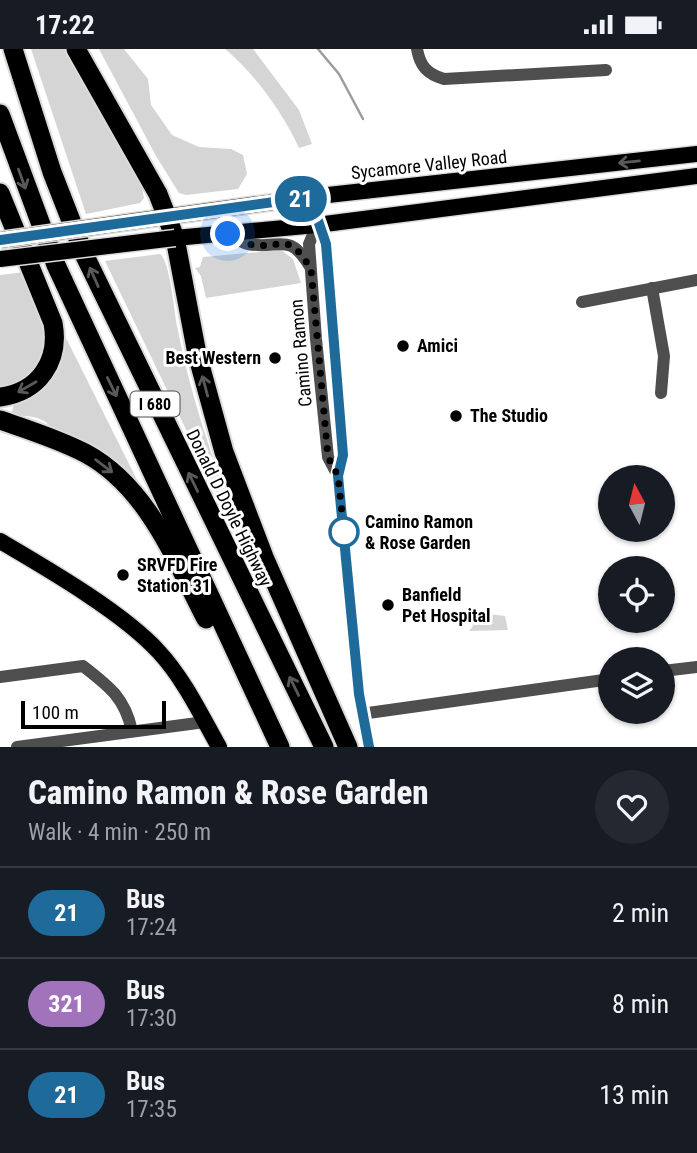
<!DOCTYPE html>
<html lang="en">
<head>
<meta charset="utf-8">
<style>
  :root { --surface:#171b24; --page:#242831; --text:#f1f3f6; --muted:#9ea1a6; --line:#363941 }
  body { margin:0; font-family:"Roboto Condensed",sans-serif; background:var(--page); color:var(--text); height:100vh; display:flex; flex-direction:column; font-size:26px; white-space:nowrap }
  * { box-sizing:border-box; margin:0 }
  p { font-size:23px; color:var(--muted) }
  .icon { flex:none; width:38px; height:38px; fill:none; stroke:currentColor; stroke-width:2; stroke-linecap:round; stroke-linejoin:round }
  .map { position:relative; height:698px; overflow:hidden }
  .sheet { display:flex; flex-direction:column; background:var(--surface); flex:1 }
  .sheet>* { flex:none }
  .badge { padding:0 14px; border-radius:23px; font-size:24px; line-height:46px }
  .needle { width:46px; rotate:353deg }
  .buttons { position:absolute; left:598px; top:416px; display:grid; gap:14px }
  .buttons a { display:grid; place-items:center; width:77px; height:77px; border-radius:50%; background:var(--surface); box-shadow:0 2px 5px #0004; font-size:35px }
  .scale { position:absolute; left:21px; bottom:18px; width:145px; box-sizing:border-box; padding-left:7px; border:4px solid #000; border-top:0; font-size:19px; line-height:24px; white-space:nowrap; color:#000; -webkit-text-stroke:5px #fff; paint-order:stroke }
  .you { position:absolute; width:35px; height:35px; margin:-18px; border:5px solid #fff; border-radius:50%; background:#1a73e8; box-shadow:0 0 0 10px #1a73e833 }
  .map>.badge { position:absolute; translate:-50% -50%; box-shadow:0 0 0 4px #fff }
  .round { display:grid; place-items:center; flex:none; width:74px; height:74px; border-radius:37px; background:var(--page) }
  .summary { display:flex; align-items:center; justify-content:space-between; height:119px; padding:0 28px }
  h1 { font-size:33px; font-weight:800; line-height:52px }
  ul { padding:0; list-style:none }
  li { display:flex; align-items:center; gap:21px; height:91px; padding:0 28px; border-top:2px solid var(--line) }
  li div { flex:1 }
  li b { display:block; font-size:26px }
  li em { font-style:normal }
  li .badge { min-width:77px; font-weight:700; text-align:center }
  .status { display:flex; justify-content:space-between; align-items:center; height:49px; padding:0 35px; background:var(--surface); direction:ltr }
  .status svg { height:19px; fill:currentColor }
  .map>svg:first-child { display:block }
  .green { fill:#d5d5d5 }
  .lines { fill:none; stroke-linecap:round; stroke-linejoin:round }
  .stream { stroke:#9c9c9c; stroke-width:2.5 }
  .major-casing { stroke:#dbdbdb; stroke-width:19 }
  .highway-casing { stroke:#dbdbdb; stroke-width:23 }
  .minor { stroke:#4e4e4e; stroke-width:12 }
  .major { stroke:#000; stroke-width:16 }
  .highway { stroke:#000; stroke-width:19 }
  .major-bridge-casing { stroke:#dbdbdb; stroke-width:19; stroke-linecap:butt }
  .major-bridge { stroke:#000; stroke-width:16 }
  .oneway { stroke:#595959 }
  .line-casing { stroke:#fff; stroke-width:16 }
  .line { stroke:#1e6b9b; stroke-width:10 }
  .walk { stroke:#000; stroke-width:7; stroke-dasharray:0 12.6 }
  .poi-dot { fill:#000; stroke:#fff; stroke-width:2.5 }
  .stop-dot { fill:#fff; stroke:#1e6b9b; stroke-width:3.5 }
  .labels { text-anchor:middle; stroke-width:6; stroke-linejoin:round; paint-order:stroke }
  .shield { fill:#fff; stroke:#4c4c4c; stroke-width:2 }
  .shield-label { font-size:16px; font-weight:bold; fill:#000 }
  .street-label { font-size:18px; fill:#000; stroke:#fff }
  .poi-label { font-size:18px; font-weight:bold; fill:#000; stroke:#fff; text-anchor:start }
  .stop-label { font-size:18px; font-weight:bold; fill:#000; stroke:#fff; text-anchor:start }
</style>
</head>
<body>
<div class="status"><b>17:22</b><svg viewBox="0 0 49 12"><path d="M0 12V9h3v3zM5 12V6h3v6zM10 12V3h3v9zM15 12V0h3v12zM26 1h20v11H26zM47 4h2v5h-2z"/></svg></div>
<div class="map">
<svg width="697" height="698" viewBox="0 0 697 698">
  <rect width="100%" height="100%" fill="#fff"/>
  <g class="green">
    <path d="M31,0h36l15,33 8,8 51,92 3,16 -4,5 -54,11z"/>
    <path d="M99,0h25l24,30 3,26 21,30 27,12 32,2 12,6 4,19 -9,15 -52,6 -7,-2 -23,-37z"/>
    <path d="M225,0h28l46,61 13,34 -13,4c-16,-35 -44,-74 -74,-99z"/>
    <path d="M281,201l12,9 8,24 -95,15 -5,-22 -6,-8 5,-1 3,-10z"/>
    <path d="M160,205c10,7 14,57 17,72 14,73 38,142 66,212l-1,8 -137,-285z"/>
    <path d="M24,223c7,17 21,39 22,57 3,31 -16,54 -46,59v-113z"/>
    <path d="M65,290l2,1 74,148 -88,-59c-13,-15 -24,-12 -42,-14l4,-15z"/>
    <path d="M489,565l16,2 3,14 -39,1 4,-5 -4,-7z"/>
  </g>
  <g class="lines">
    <path class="stream" d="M318,0l21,25 24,45"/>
    <defs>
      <g id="major">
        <path d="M136,172l174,-24 387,-43"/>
        <path d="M175,189l142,-13 380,-49"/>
        <path d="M0,492c46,27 124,72 159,111 25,27 42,63 60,95"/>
      </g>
      <g id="highway">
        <path d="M13,0l39,123 32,82 240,493"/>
        <path d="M76,0l82,145 17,44 22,116 27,98 40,105 84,190"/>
        <path d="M0,65l56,151 224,482"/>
        <path d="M0,144l53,130c7,38 -14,69 -53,74"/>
        <path d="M0,371c29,10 58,19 85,33 62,33 90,106 121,166"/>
      </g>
    </defs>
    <use href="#major" class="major-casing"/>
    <use href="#highway" class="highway-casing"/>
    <g class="minor">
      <path d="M417,0c3,17 10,25 27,30l162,-9"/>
      <path d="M310,148l7,28 9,19 17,211 -5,21 21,218 10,53"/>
      <path d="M317,176l-8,19 7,95 12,118 10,19"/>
      <path d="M228,185c6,3 14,9 20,10 31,6 40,-13 61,21"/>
      <path d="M652,239l12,68 -3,37"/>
      <path d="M582,253l115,-22"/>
      <path d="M663,622l34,-4"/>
      <path d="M0,628l83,-11c26,20 42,32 49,65"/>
      <path d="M361,665l250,-35"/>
      <path d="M17,698l188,-25"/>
    </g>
    <use href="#major" class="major"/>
    <use href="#highway" class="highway"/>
    <defs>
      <g id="major-bridge">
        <path d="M0,191l136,-19"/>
        <path d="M0,210l175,-21"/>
      </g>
    </defs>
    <use href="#major-bridge" class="major-bridge-casing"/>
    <use href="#major-bridge" class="major-bridge"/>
  </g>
  <defs><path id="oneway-shaft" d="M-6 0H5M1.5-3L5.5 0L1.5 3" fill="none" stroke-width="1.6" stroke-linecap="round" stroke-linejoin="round" transform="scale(1.75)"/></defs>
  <g class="oneway">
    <use href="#oneway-shaft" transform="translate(629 113) rotate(174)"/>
    <use href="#oneway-shaft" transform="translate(22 130) rotate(70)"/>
    <use href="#oneway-shaft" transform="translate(94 228) rotate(-114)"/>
    <use href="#oneway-shaft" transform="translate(205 337) rotate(-105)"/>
    <use href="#oneway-shaft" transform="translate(27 338) rotate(150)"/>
    <use href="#oneway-shaft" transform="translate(112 338) rotate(64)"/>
    <use href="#oneway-shaft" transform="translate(104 417) rotate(37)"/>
    <use href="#oneway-shaft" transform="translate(193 433) rotate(-116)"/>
    <use href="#oneway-shaft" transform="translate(294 637) rotate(-116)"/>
  </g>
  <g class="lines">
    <defs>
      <path id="line" d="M0,191l310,-43 16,47 17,211 -5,21 21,218 10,53"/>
    </defs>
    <use href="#line" class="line-casing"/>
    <use href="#line" class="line"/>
    <path class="walk" d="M228,185c6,3 14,9 20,10 35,7 38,-16 63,25l17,188 10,19 6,56"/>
  </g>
  <g class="poi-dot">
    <circle cx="403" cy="297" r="7"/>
    <circle cx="275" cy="309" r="7"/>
    <circle cx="456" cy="367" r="7"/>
    <circle cx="123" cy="526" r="7"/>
    <circle cx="388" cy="556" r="7"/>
  </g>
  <circle class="stop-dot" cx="344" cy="483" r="14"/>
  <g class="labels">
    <rect class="shield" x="130.5" y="342.5" width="49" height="25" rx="5"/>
    <g class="shield-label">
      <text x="155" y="361">I 680</text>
    </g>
    <g class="street-label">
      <text transform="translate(429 116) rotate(-6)" y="6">Sycamore Valley Road</text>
      <text transform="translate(301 304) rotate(-95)" y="6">Camino Ramon</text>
      <text transform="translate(229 459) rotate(64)" y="6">Donald D Doyle Highway</text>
    </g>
    <g class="poi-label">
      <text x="417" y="303">Amici</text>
      <text x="261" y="315" text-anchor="end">Best Western</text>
      <text x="470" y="373">The Studio</text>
      <text x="137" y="522">SRVFD Fire<tspan x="137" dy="21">Station 31</tspan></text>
      <text x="402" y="552">Banfield<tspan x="402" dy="21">Pet Hospital</tspan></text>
    </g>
    <g class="stop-label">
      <text x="365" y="479">Camino Ramon<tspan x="365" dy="21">&amp; Rose Garden</tspan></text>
    </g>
  </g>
</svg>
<div class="buttons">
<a><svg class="needle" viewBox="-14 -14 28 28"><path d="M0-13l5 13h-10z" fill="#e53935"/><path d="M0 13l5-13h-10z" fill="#9ea1a6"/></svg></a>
<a><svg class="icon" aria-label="locate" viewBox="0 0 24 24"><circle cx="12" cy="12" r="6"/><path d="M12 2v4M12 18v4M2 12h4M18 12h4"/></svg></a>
<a><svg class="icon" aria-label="layers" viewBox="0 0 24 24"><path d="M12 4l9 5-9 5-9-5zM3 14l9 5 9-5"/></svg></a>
</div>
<div class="scale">100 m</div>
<div class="you" style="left:228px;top:185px"></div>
<b class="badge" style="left:301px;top:150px;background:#1e6b9b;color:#fff">21</b>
</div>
<section class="sheet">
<div class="summary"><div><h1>Camino Ramon &amp; Rose Garden</h1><p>Walk · 4 min · 250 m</p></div><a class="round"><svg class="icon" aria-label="heart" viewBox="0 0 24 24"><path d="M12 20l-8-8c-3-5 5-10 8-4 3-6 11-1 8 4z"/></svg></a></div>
<ul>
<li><span class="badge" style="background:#1e6b9b;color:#fff">21</span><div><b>Bus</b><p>17:24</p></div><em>2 min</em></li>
<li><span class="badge" style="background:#a173ba;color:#fff">321</span><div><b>Bus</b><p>17:30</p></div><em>8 min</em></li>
<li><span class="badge" style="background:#1e6b9b;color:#fff">21</span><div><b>Bus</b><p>17:35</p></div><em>13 min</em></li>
</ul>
</section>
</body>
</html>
